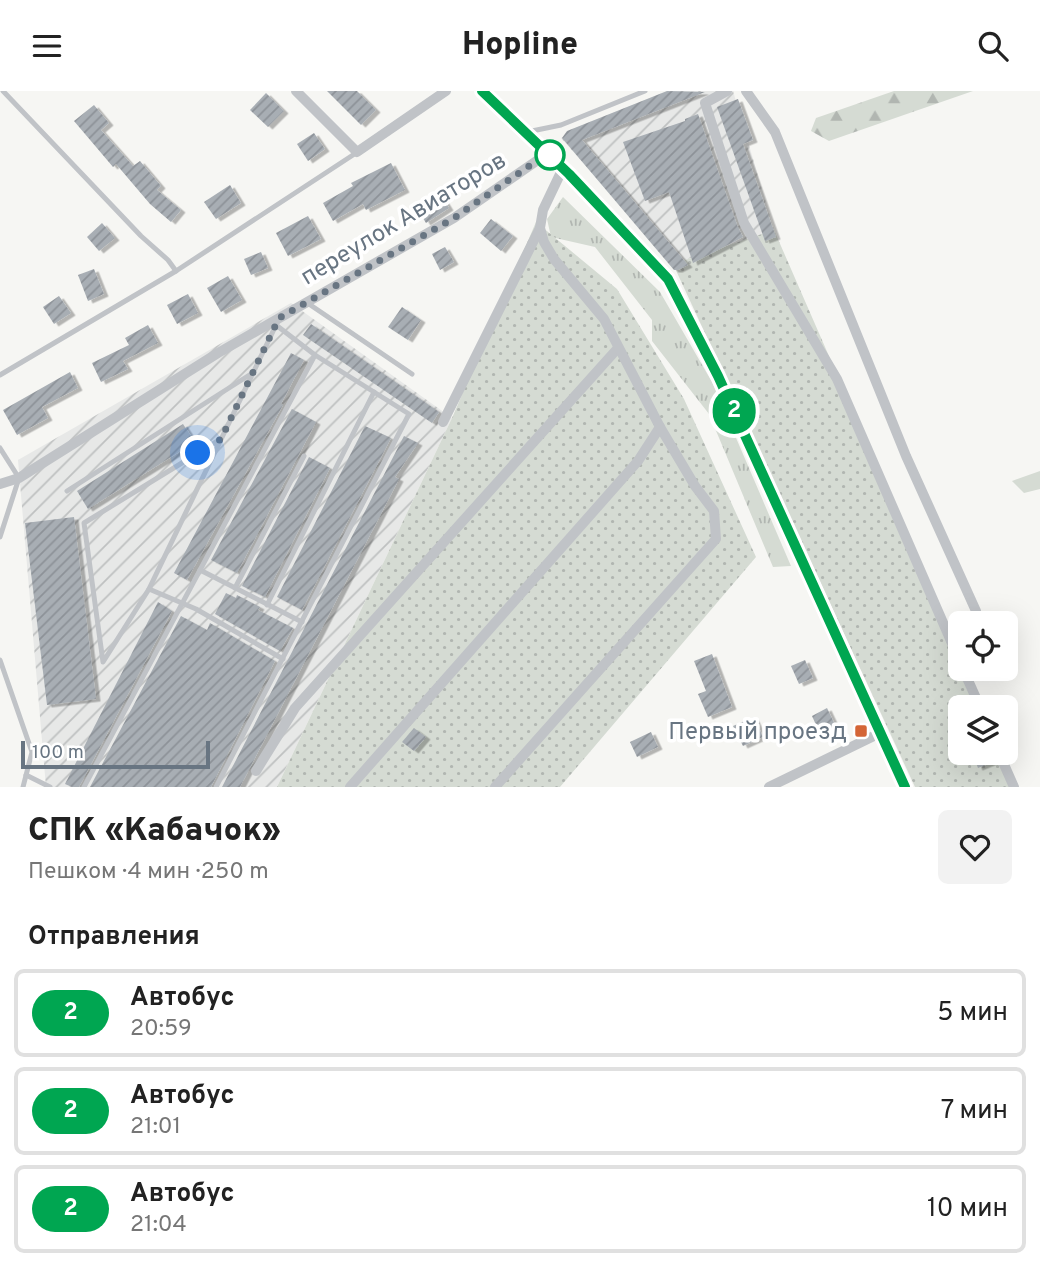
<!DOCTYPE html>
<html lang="ru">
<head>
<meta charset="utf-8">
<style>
  :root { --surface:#fff; --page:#f2f2f2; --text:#222; --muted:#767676; --line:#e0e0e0 }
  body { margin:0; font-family:Overpass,sans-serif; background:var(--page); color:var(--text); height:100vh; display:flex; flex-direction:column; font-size:26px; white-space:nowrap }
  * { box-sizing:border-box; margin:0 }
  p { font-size:23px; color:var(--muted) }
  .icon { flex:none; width:38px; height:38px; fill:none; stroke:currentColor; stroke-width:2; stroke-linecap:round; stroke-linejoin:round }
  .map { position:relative; height:696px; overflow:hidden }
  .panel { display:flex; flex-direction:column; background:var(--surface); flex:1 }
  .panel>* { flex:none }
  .badge { padding:0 14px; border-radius:23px; font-size:24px; line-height:46px }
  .fabs { position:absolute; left:948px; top:520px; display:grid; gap:14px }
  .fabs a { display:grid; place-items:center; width:70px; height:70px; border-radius:10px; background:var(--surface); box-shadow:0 7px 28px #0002; font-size:35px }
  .scale { position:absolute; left:21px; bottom:18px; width:189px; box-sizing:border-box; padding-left:7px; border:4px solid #687582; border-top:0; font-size:19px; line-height:24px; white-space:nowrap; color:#687582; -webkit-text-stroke:5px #fff; paint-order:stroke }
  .you { position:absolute; width:35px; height:35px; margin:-18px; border:5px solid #fff; border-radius:50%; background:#1a73e8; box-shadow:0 0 0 10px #1a73e833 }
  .map>.badge { position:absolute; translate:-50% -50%; box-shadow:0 0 0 4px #fff }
  h2 { padding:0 28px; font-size:26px; line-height:63px }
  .round { display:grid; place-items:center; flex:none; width:74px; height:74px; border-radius:10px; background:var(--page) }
  .summary { display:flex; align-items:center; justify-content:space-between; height:119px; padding:0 28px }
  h1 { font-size:33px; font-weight:800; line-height:52px }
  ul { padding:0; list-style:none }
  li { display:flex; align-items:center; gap:21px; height:88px; margin:0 14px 10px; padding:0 14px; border:4px solid var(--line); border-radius:10px }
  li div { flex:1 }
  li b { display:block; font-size:26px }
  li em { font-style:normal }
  li .badge { min-width:77px; font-weight:700; text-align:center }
  header { display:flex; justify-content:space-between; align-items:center; height:91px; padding:0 28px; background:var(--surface); font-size:32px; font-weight:800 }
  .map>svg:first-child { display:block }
  .industrial { fill:url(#industrial-furrows) }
  .grass { fill:url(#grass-tufts) }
  .forest { fill:url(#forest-firs) }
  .garden { fill:url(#garden-dots) }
  .building { fill:url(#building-hatch); filter:url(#shadow) }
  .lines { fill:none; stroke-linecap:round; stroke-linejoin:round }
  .service { stroke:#c0c3c7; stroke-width:5 }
  .minor { stroke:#c0c3c7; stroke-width:10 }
  .line-casing { stroke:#fff; stroke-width:16 }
  .line { stroke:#00a651; stroke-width:10 }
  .walk { stroke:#687582; stroke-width:7; stroke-dasharray:0 12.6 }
  .stop-dot { fill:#fff; stroke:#00a651; stroke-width:3.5 }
  .poi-dot { fill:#d46536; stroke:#fff; stroke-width:2.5 }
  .labels { text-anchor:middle; stroke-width:7; stroke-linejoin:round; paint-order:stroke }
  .street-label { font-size:24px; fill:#687582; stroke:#fff }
  .poi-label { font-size:24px; fill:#687582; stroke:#fff; text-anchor:end }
</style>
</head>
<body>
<header><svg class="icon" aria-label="menu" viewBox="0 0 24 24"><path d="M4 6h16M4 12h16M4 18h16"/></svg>Hopline<svg class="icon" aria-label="search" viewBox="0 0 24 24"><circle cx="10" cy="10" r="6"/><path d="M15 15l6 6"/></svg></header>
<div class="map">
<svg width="1040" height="696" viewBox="0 0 1040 696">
  <defs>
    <pattern id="industrial-furrows" width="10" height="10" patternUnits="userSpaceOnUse" patternTransform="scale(1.75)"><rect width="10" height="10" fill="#e7e8e7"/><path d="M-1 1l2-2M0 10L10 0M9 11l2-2" fill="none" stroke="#bfc1c1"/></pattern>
    <pattern id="grass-tufts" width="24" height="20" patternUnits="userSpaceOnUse" patternTransform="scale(1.75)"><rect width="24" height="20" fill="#d5dbd3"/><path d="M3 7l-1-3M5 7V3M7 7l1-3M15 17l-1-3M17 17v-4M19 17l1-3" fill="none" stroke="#b1b6b1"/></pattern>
    <pattern id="forest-firs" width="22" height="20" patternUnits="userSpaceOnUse" patternTransform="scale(1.75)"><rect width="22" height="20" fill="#d5dbd3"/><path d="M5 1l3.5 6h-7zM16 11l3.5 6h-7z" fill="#b1b6b1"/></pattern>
    <pattern id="garden-dots" width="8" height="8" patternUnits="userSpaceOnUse" patternTransform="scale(1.75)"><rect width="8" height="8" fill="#d5dbd3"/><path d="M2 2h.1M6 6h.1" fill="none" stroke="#b1b6b1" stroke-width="1.8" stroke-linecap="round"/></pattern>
    <pattern id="building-hatch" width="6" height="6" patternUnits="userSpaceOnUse" patternTransform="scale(1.75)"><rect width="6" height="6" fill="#a8aeb4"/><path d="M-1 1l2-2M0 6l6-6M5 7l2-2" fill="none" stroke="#8d9298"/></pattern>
    <filter id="shadow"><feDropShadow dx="4.5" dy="2.5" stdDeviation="0" flood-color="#0004"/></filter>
  </defs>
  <rect width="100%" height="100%" fill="#f6f6f3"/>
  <g class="industrial">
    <path d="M672,0h61l41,139 -101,34 -112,-126z"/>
    <path d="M291,212l161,115 -175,369h-231l-28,-327z"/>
  </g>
  <path class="grass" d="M563,106l97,95 52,90 79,184 -18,1 -64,-153 -57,-73v-21l-57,-73 -44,-10 -4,-18z"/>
  <g class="forest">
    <path d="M894,0h79l-144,50 -18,-10 5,-13z"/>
    <path d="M1040,380v18l-16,4 -12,-12z"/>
  </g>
  <g class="garden">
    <path d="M536,131l81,67 67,110 72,158 -196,230h-283l175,-369z"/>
    <path d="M774,139l208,477h-21v46h41l15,34h-102l-242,-523z"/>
  </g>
  <g class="building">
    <path d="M327,0h30l19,19 -15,15z"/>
    <path d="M667,0l38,1 -123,48 106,125 -10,5h-4l-112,-132 5,-7z"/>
    <path d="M266,2l18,18 -16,16 -18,-17z"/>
    <path d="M738,8l15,41 -10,4 33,93 -11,4 -48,-134z"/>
    <path d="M94,14l15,18 -8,7 32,36 7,-5 21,25 -4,4 24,20 -10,12 -21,-18 -34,-40 -3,3 -39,-46z"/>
    <path d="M698,23l39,111 6,12 -50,26 -24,-71 -24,9 -22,-59 62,-21v-2z"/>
    <path d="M314,42l11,16 -17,12 -11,-17z"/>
    <path d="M391,72l14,27 -39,20 -3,-6 -30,17 -10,-18 30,-17 -2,-3z"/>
    <path d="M230,94l11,18 -25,16 -12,-17z"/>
    <path d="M438,99l11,18 -23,15 -11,-18z"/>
    <path d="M308,125l13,23 -33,17 -12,-23z"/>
    <path d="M491,128l22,17 -12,15 -21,-18z"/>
    <path d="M102,132l13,15 -16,13 -12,-14z"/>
    <path d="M445,156l9,15 -14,8 -8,-16z"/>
    <path d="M261,161l7,16 -17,7 -7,-16z"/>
    <path d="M94,178l10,25 -16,7 -10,-26z"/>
    <path d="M228,185l14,24 -21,12 -14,-24z"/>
    <path d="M188,203l10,19 -21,11 -10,-19z"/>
    <path d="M59,205l12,17 -17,11 -11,-17z"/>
    <path d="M402,216l19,13 -13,20 -20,-13z"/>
    <path d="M311,233l128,88 -7,11 -129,-88z"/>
    <path d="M148,234l10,18 -35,18 5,8 -27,13 -9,-19 37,-18 -4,-7z"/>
    <path d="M291,262l13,7 -23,44 2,1 -96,175 -13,-7z"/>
    <path d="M70,281l8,16 -36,19 6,11 -31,17 -14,-25z"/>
    <path d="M292,318l24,13 -79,151 -26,-13z"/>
    <path d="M183,333l12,18 -107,67 -11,-18z"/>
    <path d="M365,335l26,12 -89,172 -25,-13z"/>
    <path d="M404,345l14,7 -23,34 4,2 -159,308h-18z"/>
    <path d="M309,366l21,11 -65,129 -23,-11z"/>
    <path d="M74,426l22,182 -49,6 -22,-182z"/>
    <path d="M226,502l10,5 1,-3 23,12 -2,3 35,18 -13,23 -65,-37z"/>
    <path d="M158,511l14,9 -93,176h-7l-7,-3z"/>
    <path d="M181,525l26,14 3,-7 65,38 -64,126h-121z"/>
    <path d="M712,563l20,53 -24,10 -10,-23 8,-3 -12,-30z"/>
    <path d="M805,569l8,18 -14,6 -8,-18z"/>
    <path d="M827,617l10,21 -16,7 -9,-20z"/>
    <path d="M754,626l9,20 -20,9 -10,-20z"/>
    <path d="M414,637l12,9 -12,14 -12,-9z"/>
    <path d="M651,641l7,15 -21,10 -7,-15z"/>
    <path d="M985,662h4l4,9 -15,6 -4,-11z"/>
  </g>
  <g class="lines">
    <g class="service">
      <path d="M3,0l138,145 27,24 8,11 180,-118"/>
      <path d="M527,41l34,-7 84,-34"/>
      <path d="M306,211l106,72"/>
      <path d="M0,284l176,-104"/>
      <path d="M221,348l-137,84 19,139 46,-73 129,-268"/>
      <path d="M0,357l19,30 -19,59"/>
      <path d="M67,400l184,-117"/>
      <path d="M200,479l102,52"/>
      <path d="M235,497l69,-132"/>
      <path d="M149,498l47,20 87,50"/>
      <path d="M267,514l107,-213"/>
      <path d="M0,569l32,92 -9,35"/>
      <path d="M26,684l24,12"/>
      <path d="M84,696l231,-432"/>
      <path d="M216,696l193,-373 -94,-59 -39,-30"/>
    </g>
    <g class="minor">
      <path d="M296,0l61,61 89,-61"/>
      <path d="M482,0l88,83 99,105 49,97 187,411"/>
      <path d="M727,0l-22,12 39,120 93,156 124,285"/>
      <path d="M746,0l29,41 131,324 70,155"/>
      <path d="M443,331l97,-194"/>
      <path d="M0,393l19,-6 199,-125 236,-135 94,-65"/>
      <path d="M963,578l17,38"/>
      <path d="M999,662l15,34"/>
      <path d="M256,680l39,-63 323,-360"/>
      <path d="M350,696l288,-326 22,-34"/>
      <path d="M495,696l221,-248 -2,-28 -19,-25 -35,-59 -56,-108 -50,-60 -10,-17 -4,-14 3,-18 20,-42"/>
      <path d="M769,696l111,-54"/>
    </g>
  </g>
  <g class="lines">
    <defs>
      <path id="line" d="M482,0l87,83 99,105 50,97 187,411"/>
    </defs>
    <use href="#line" class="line-casing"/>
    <use href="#line" class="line"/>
    <path class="walk" d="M198,362l23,-14 58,-121 175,-100 94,-65 2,2"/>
  </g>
  <circle class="stop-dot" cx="550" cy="64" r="14"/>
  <rect class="poi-dot" x="854" y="633" width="14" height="14" rx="3.5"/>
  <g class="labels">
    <g class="street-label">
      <text transform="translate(403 127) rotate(-31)" y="8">переулок Авиаторов</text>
    </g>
    <g class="poi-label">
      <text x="847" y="648">Первый проезд</text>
    </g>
  </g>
</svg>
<div class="fabs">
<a><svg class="icon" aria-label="locate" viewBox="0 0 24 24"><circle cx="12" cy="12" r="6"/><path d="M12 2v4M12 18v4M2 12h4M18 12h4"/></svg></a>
<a><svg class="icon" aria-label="layers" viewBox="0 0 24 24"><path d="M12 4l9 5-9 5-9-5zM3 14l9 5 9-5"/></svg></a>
</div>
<div class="scale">100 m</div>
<div class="you" style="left:198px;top:362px"></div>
<b class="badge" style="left:734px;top:320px;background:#00a651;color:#fff">2</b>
</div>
<section class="panel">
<div class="summary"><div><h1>СПК «Кабачок»</h1><p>Пешком · 4 мин · 250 m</p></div><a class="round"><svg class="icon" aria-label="heart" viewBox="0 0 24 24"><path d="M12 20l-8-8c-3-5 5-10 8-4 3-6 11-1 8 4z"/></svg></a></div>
<h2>Отправления</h2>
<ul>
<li><span class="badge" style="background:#00a651;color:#fff">2</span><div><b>Автобус</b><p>20:59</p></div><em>5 мин</em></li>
<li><span class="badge" style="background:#00a651;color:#fff">2</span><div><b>Автобус</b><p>21:01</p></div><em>7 мин</em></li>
<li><span class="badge" style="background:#00a651;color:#fff">2</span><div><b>Автобус</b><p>21:04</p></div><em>10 мин</em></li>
</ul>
</section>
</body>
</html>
